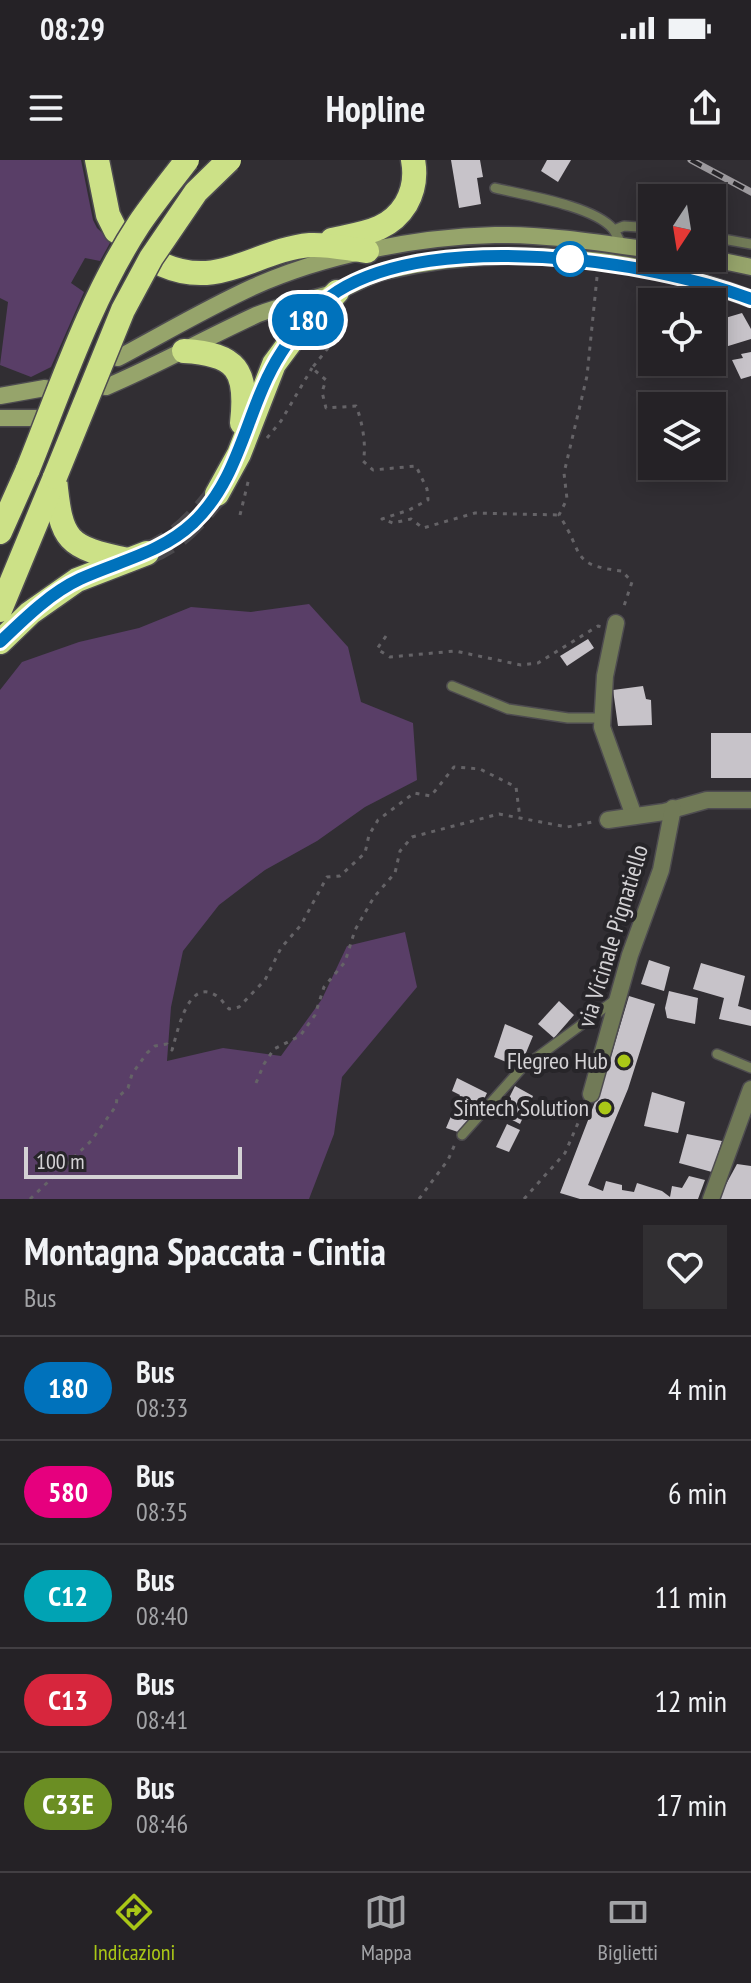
<!DOCTYPE html>
<html lang="it">
<head>
<meta charset="utf-8">
<style>
  :root { --surface:#252226; --page:#312f32; --text:#f1f3f6; --muted:#a3a4a7; --line:#423f43; --accent:#aac717 }
  body { margin:0; font-family:"PT Sans Narrow",sans-serif; background:var(--page); color:var(--text); height:100vh; display:flex; flex-direction:column; font-size:30px; white-space:nowrap }
  * { box-sizing:border-box; margin:0 }
  p { font-size:26px; color:var(--muted) }
  .icon { flex:none; width:44px; height:44px; fill:none; stroke:currentColor; stroke-width:2; stroke-linecap:round; stroke-linejoin:round }
  .map { position:relative; height:1039px; overflow:hidden }
  .sheet { display:flex; flex-direction:column; background:var(--surface); flex:1 }
  .sheet>* { flex:none }
  .badge { padding:0 16px; border-radius:26px; font-size:28px; line-height:52px }
  .needle { width:52px; rotate:192deg }
  .buttons { position:absolute; left:638px; top:24px; display:grid; gap:16px }
  .buttons a { display:grid; place-items:center; width:88px; height:88px; border-radius:0px; background:var(--surface); box-shadow:0 4px 20px #0003,0 0 0 2px var(--line); font-size:40px }
  .scale { position:absolute; left:24px; bottom:20px; width:218px; box-sizing:border-box; padding-left:8px; border:4px solid #d4d2d5; border-top:0; font-size:22px; line-height:28px; white-space:nowrap; color:#d4d2d5; -webkit-text-stroke:6px #272529; paint-order:stroke }
  .map>.badge { position:absolute; translate:-50% -50%; box-shadow:0 0 0 4px #fff }
  .round { display:grid; place-items:center; flex:none; width:84px; height:84px; border-radius:0px; background:var(--page) }
  .overview { display:flex; align-items:center; justify-content:space-between; height:136px; padding:0 24px }
  h1 { font-size:38px; font-weight:800; line-height:60px }
  ul { padding:0; list-style:none }
  li { display:flex; align-items:center; gap:24px; height:104px; padding:0 24px; border-top:2px solid var(--line) }
  li div { flex:1 }
  li b { display:block; font-size:30px }
  li em { font-style:normal }
  li .badge { min-width:88px; font-weight:700; text-align:center }
  .status { display:flex; justify-content:space-between; align-items:center; height:56px; padding:0 40px; background:var(--surface); direction:ltr }
  .status svg { height:22px; fill:currentColor }
  header { display:flex; justify-content:space-between; align-items:center; height:104px; padding:0 24px; background:var(--surface); font-size:36px; font-weight:800 }
  .tabs { display:flex; justify-content:space-around; align-items:center; height:112px; border-top:2px solid var(--line); background:var(--surface); font-size:22px; color:var(--muted) }
  .tabs a { display:grid; justify-items:center; gap:4px }
  .tabs .current { color:var(--accent) }
  .map>svg:first-child { display:block }
  .green { fill:#593e67 }
  .building { fill:#c7c3c9 }
  .lines { fill:none; stroke-linecap:round; stroke-linejoin:round }
  .highway-tunnel { stroke:#49474b; stroke-width:24; stroke-dasharray:24 12; stroke-linecap:butt }
  .lane-casing { stroke:#4e4c50; stroke-width:12 }
  .street-casing { stroke:#4e4c50; stroke-width:19 }
  .secondary-casing { stroke:#4e4c50; stroke-width:19 }
  .highway-casing { stroke:#4e4c50; stroke-width:27 }
  .path { stroke:#656367; stroke-width:3; stroke-dasharray:4 6; stroke-linecap:butt }
  .lane { stroke:#717a57; stroke-width:9 }
  .street { stroke:#717a57; stroke-width:16 }
  .secondary { stroke:#96a46b; stroke-width:16 }
  .highway { stroke:#cce187; stroke-width:24 }
  .rail-casing { stroke:#9d9a9e; stroke-width:7 }
  .rail { stroke:#272529; stroke-width:4; stroke-dasharray:12; stroke-linecap:butt }
  .highway-bridge-casing { stroke:#4e4c50; stroke-width:27; stroke-linecap:butt }
  .highway-bridge { stroke:#cce187; stroke-width:24 }
  .line-casing { stroke:#fff; stroke-width:18 }
  .line { stroke:#0072bc; stroke-width:12 }
  .stop-dot { fill:#fff; stroke:#0072bc; stroke-width:4 }
  .poi-dot { fill:#aac717; stroke:#272529; stroke-width:3 }
  .labels { text-anchor:middle; stroke-width:8; stroke-linejoin:round; paint-order:stroke }
  .street-label { font-size:24px; fill:#d4d2d5; stroke:#272529 }
  .poi-label { font-size:24px; fill:#d4d2d5; stroke:#272529; text-anchor:end }
</style>
</head>
<body>
<div class="status"><b>08:29</b><svg viewBox="0 0 49 12"><path d="M0 12V9h3v3zM5 12V6h3v6zM10 12V3h3v9zM15 12V0h3v12zM26 1h20v11H26zM47 4h2v5h-2z"/></svg></div>
<header><svg class="icon" aria-label="menu" viewBox="0 0 24 24"><path d="M4 6h16M4 12h16M4 18h16"/></svg>Hopline<svg class="icon" aria-label="share" viewBox="0 0 24 24"><path d="M12 15V3M7 8l5-5 5 5M5 13v7h14v-7"/></svg></header>
<div class="map">
<svg width="751" height="1039" viewBox="0 0 751 1039">
  <rect width="100%" height="100%" fill="#312e33"/>
  <g class="green">
    <path d="M0,0h81l12,60 4,8 14,13 -11,20 -15,-3 -14,25 13,9 -33,75 -20,10 -31,-12 8,-63 -8,-4z"/>
    <path d="M309,444l39,43 13,55 52,21 4,57 -52,27 -48,34 -52,29 -46,35 -36,46 -12,56 -4,54 56,-13 58,8 41,-57 25,-53 58,-14 12,55 -75,90 -8,57 -25,65h-309v-509l22,-28 57,-20 60,-14 52,-21 60,5z"/>
  </g>
  <g class="building">
    <path d="M451,0h29l3,17 -6,1 4,26 -22,4z"/>
    <path d="M547,0h24l-13,22 -17,-11z"/>
    <path d="M742,153l9,16v10l-26,8 -10,-26z"/>
    <path d="M751,192v24l-10,3 -9,-19 11,-2 -2,-4z"/>
    <path d="M588,479l6,9 -27,18 -7,-10z"/>
    <path d="M643,526l3,13 5,1 1,25 -34,1 -5,-36z"/>
    <rect x="711" y="573" width="40" height="45"/>
    <path d="M649,800l21,7 -6,24 -23,-7z"/>
    <path d="M701,803l44,13 -7,30 13,4v16l-32,-7 5,-21 -31,-9z"/>
    <path d="M669,831l29,7 -3,26 -28,-6 -2,-10z"/>
    <path d="M629,836l26,8 -27,85 -40,96 15,6 3,-10 16,4v5l12,2 3,-9 25,8 8,6 2,-11 10,2 7,-12 16,4 -7,19h-118l-20,-6 45,-117z"/>
    <path d="M559,841l15,14 -20,23 -16,-14z"/>
    <path d="M505,864l28,12 -10,24 -8,-5 -4,9 -17,-7z"/>
    <path d="M457,918l30,15 -11,23 -18,16 -12,-4 14,-33 -8,-4z"/>
    <path d="M515,926l18,10 -13,28 -19,-10z"/>
    <path d="M652,932l33,10 -7,31 -34,-7z"/>
    <path d="M507,964l13,6 -11,22 -13,-5z"/>
    <path d="M687,974l35,7 -10,31 -33,-9z"/>
    <path d="M737,1004l14,2v33h-33z"/>
  </g>
  <g class="lines">
    <path class="highway-tunnel" d="M147,393c30,-11 50,-34 70,-59"/>
    <defs>
      <g id="lane">
        <path d="M495,28c29,7 99,18 118,41 3,4 6,11 9,16"/>
        <path d="M614,70l10,-4 28,2"/>
        <path d="M712,77l39,7"/>
        <path d="M452,526l56,23 60,9h35"/>
        <path d="M717,894l34,14"/>
        <path d="M462,975l59,-66 94,-69"/>
      </g>
      <g id="street">
        <path d="M616,463l-11,53 -3,51 32,89"/>
        <path d="M608,660l56,-8 43,-12h44"/>
        <path d="M591,934l39,-139 31,-85 12,-62"/>
        <path d="M711,1039l40,-110"/>
      </g>
      <g id="secondary">
        <path d="M709,98l42,9"/>
        <path d="M118,198c45,-24 89,-50 135,-71 71,-32 163,-50 242,-52 52,-1 105,8 157,15"/>
        <path d="M106,227c50,-21 98,-48 148,-71 25,-11 55,-15 81,-24 17,-6 33,-17 51,-21 118,-28 252,-16 365,28"/>
        <path d="M0,236l45,-8"/>
        <path d="M0,258h36"/>
      </g>
      <g id="highway">
        <path d="M97,0l11,55 8,16"/>
        <path d="M332,80c30,-7 57,-8 74,-36 8,-14 10,-28 7,-44"/>
        <path d="M163,105c57,25 93,-15 147,-20 18,-1 39,4 57,6"/>
        <path d="M184,191c53,3 64,19 58,72"/>
        <path d="M55,319c6,63 12,68 73,81"/>
        <path d="M217,334l22,-40 35,-90 20,-27 43,-45"/>
        <path d="M0,372l28,-63"/>
        <path d="M0,450l55,-133"/>
        <path d="M0,482l30,-29 47,-33 70,-27"/>
      </g>
    </defs>
    <use href="#lane" class="lane-casing"/>
    <use href="#street" class="street-casing"/>
    <use href="#secondary" class="secondary-casing"/>
    <use href="#highway" class="highway-casing"/>
    <g class="path">
      <path d="M597,117l-10,99 -23,97 3,26 -8,16c26,39 10,50 63,56l10,11 -9,27"/>
      <path d="M339,154l5,10 -3,8 -29,36 14,12 -4,12 4,16 30,-2c6,14 11,41 7,55l10,9 43,-4 11,23 1,11 -19,10 -27,9 11,4 18,-4 12,9 52,-15 84,2"/>
      <path d="M267,278l14,-17 31,-53"/>
      <path d="M240,355l9,-37"/>
      <path d="M386,476l-9,13 13,8 65,-6 66,14 17,-2 60,-37 4,1"/>
      <path d="M256,923l8,-19 10,-15 26,-13 15,-21 9,-28 21,-25 10,-32 19,-33 21,-24 5,-22 12,-14 87,-23 68,13 26,-5"/>
      <path d="M30,1039l61,-58 25,-35 1,-8 11,-10 4,-14 15,-21 8,-7 12,-2 5,6c5,-15 15,-72 43,-55 5,2 10,10 14,14l10,-2 26,-27 16,-32 20,-23 26,-48 13,-1 25,-23 4,-18 9,-15 36,-27 17,3 23,-29 26,2 36,18 4,31"/>
      <path d="M419,1039l29,-39 7,-16"/>
      <path d="M524,1039l41,-46 20,-46"/>
    </g>
    <use href="#lane" class="lane"/>
    <use href="#street" class="street"/>
    <use href="#secondary" class="secondary"/>
    <use href="#highway" class="highway"/>
    <defs>
      <path id="rail" d="M691,0l60,32"/>
    </defs>
    <use href="#rail" class="rail-casing"/>
    <use href="#rail" class="rail"/>
    <defs>
      <g id="highway-bridge">
        <path d="M28,309c33,-82 62,-170 111,-245 15,-22 32,-43 48,-64"/>
        <path d="M55,317l68,-167 28,-52 45,-66 33,-32"/>
      </g>
    </defs>
    <use href="#highway-bridge" class="highway-bridge-casing"/>
    <use href="#highway-bridge" class="highway-bridge"/>
  </g>
  <g class="lines">
    <defs>
      <path id="line" d="M0,482c24,-23 50,-49 80,-63 39,-18 81,-26 113,-56 49,-46 53,-116 88,-170 13,-21 36,-49 57,-62 98,-61 310,-32 413,8"/>
    </defs>
    <use href="#line" class="line-casing"/>
    <use href="#line" class="line"/>
  </g>
  <circle class="stop-dot" cx="570" cy="99" r="16"/>
  <g class="poi-dot">
    <circle cx="624" cy="901" r="8"/>
    <circle cx="605" cy="948" r="8"/>
  </g>
  <g class="labels">
    <g class="street-label">
      <text transform="translate(613 776) rotate(-73)" y="8">via Vicinale Pignatiello</text>
    </g>
    <g class="poi-label">
      <text x="608" y="909">Flegreo Hub</text>
      <text x="589" y="956">Sintech Solution</text>
    </g>
  </g>
</svg>
<div class="buttons">
<a><svg class="needle" viewBox="-14 -14 28 28"><path d="M0-13l5 13h-10z" fill="#e53935"/><path d="M0 13l5-13h-10z" fill="#a3a4a7"/></svg></a>
<a><svg class="icon" aria-label="locate" viewBox="0 0 24 24"><circle cx="12" cy="12" r="6"/><path d="M12 2v4M12 18v4M2 12h4M18 12h4"/></svg></a>
<a><svg class="icon" aria-label="layers" viewBox="0 0 24 24"><path d="M12 4l9 5-9 5-9-5zM3 14l9 5 9-5"/></svg></a>
</div>
<div class="scale">100 m</div>
<b class="badge" style="left:308px;top:160px;background:#0072bc;color:#fff">180</b>
</div>
<section class="sheet">
<div class="overview"><div><h1>Montagna Spaccata - Cintia</h1><p>Bus</p></div><a class="round"><svg class="icon" aria-label="heart" viewBox="0 0 24 24"><path d="M12 20l-8-8c-3-5 5-10 8-4 3-6 11-1 8 4z"/></svg></a></div>
<ul>
<li><span class="badge" style="background:#0072bc;color:#fff">180</span><div><b>Bus</b><p>08:33</p></div><em>4 min</em></li>
<li><span class="badge" style="background:#e6007e;color:#fff">580</span><div><b>Bus</b><p>08:35</p></div><em>6 min</em></li>
<li><span class="badge" style="background:#00a3b4;color:#fff">C12</span><div><b>Bus</b><p>08:40</p></div><em>11 min</em></li>
<li><span class="badge" style="background:#d7263d;color:#fff">C13</span><div><b>Bus</b><p>08:41</p></div><em>12 min</em></li>
<li><span class="badge" style="background:#6b8e23;color:#fff">C33E</span><div><b>Bus</b><p>08:46</p></div><em>17 min</em></li>
</ul>
</section>
<nav class="tabs">
<a class="current"><svg class="icon" aria-label="directions" viewBox="0 0 24 24"><path d="M12 3l9 9-9 9-9-9zM9 14v-3h6M13 9l2 2-2 2"/></svg>Indicazioni</a>
<a><svg class="icon" aria-label="map" viewBox="0 0 24 24"><path d="M3 6l6-2 6 2 6-2v14l-6 2-6-2-6 2zM9 4v14M15 6v14"/></svg>Mappa</a>
<a><svg class="icon" aria-label="tickets" viewBox="0 0 24 24"><path d="M3 7h18v10H3zM15 7v10"/></svg>Biglietti</a>
</nav>
</body>
</html>
